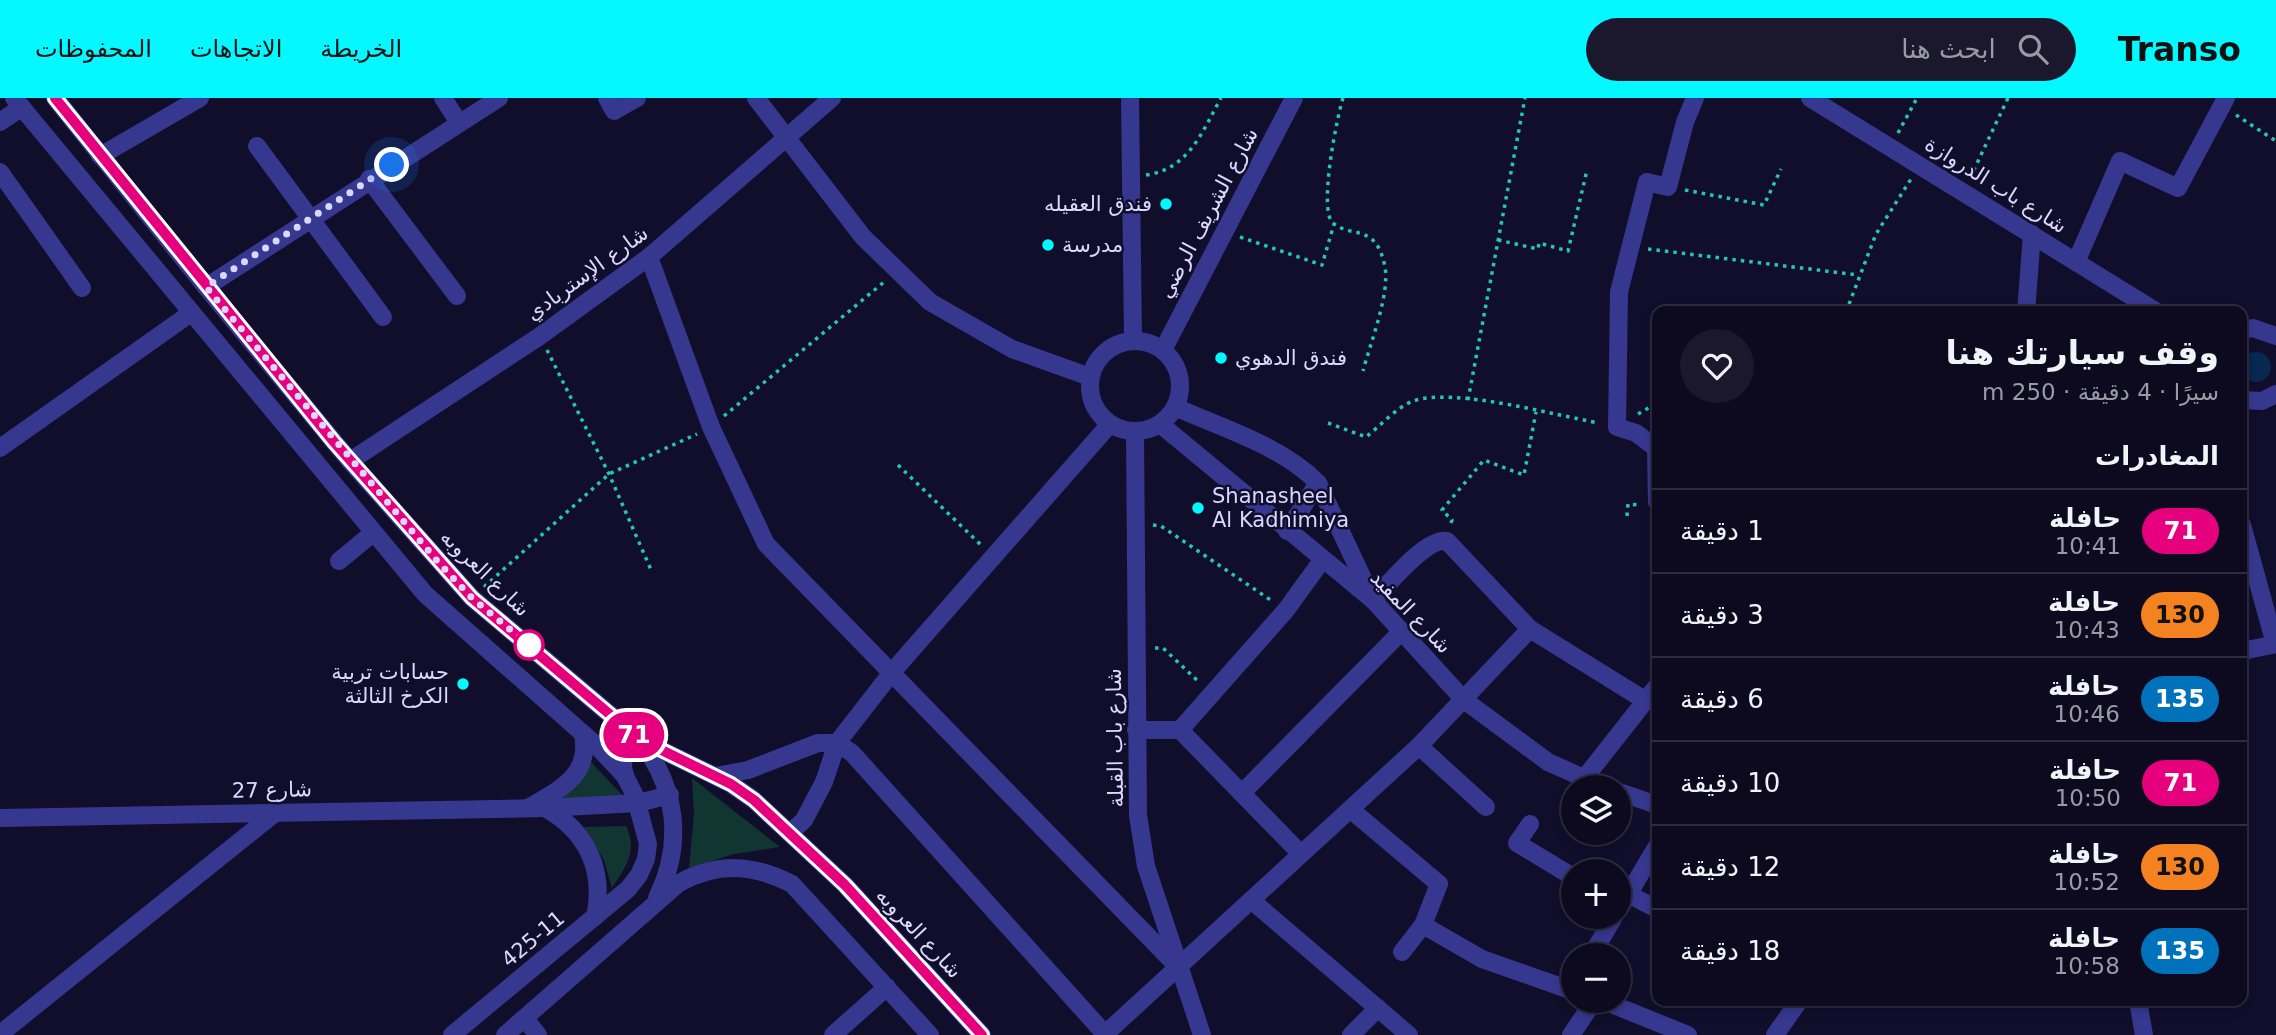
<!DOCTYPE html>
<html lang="ar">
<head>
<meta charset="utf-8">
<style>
  :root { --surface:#0d0a20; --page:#1b182d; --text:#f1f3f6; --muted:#9a9aa5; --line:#2d2b3e; --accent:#04f8ff }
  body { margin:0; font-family:"DejaVu Sans",Cairo,sans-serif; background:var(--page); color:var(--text); direction:rtl; height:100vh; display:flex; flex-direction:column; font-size:26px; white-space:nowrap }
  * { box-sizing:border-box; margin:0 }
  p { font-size:23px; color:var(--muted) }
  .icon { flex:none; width:38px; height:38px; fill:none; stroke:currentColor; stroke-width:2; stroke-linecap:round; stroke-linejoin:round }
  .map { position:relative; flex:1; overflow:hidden; direction:ltr }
  .side { position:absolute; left:1652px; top:208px; width:595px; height:700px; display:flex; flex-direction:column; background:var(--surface); border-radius:14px; box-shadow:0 4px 10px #0003,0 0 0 2px var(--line); direction:rtl }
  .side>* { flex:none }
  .badge { padding:0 14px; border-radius:23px; font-size:24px; line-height:46px }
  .tools { position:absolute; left:1561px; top:677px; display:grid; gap:14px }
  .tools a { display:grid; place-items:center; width:70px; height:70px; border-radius:50%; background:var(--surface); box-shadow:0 4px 10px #0003,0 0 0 2px var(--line); font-size:35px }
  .you { position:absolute; width:35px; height:35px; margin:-18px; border:5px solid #fff; border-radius:50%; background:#1a73e8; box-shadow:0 0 0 10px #1a73e833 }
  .map>.badge { position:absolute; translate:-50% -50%; box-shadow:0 0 0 4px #fff }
  h2 { padding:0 28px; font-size:26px; line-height:63px }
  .round { display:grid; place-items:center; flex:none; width:74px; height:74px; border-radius:37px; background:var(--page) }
  .headline { display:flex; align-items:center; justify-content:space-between; height:119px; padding:0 28px }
  h1 { font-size:33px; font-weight:700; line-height:52px }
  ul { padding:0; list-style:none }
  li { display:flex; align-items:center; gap:21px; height:84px; padding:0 28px; border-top:2px solid var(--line) }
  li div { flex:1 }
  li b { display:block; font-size:26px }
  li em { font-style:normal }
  li .badge { min-width:77px; font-weight:700; text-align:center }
  header { display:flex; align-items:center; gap:42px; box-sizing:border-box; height:98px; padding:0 35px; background:var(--accent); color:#111 }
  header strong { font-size:33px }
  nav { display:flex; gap:38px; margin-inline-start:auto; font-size:24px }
  .search { width:490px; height:63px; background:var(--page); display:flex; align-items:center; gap:18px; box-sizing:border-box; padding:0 24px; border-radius:38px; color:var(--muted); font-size:26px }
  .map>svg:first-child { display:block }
  .green { fill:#113632 }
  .water { fill:#082851 }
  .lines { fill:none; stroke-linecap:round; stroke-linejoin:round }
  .path { stroke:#25c6b1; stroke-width:3.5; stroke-dasharray:3.5 5; stroke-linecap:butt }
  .minor { stroke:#35388e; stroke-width:18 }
  .line-casing { stroke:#fff; stroke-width:16 }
  .line { stroke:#e6007e; stroke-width:10 }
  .walk { stroke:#dad8ff; stroke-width:7; stroke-dasharray:0 12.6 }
  .poi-dot { fill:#04f8ff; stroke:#110e2b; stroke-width:2.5 }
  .stop-dot { fill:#fff; stroke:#e6007e; stroke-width:3.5 }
  .labels { text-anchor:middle; stroke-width:5; stroke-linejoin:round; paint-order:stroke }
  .street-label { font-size:21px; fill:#dad8ff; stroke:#110e2b }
  .poi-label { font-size:21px; fill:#dad8ff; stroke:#110e2b; text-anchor:start }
</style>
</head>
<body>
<header>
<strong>Transo</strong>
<div class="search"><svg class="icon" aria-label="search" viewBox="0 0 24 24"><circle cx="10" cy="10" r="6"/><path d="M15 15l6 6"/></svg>ابحث هنا</div>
<nav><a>الخريطة</a><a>الاتجاهات</a><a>المحفوظات</a></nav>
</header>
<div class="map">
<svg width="2276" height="937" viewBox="0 0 2276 937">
  <rect width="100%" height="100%" fill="#110e2b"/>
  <g class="green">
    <path d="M589,662l36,38 -74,2z"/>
    <path d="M692,680l88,69 -46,7 -45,14 5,-54z"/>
    <path d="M626,728c12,24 0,41 -14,62l-8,-28 -20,-33z"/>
  </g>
  <circle class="water" cx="2256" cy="269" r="15"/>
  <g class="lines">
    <g class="path">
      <path d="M1343,0c-6,19 -25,112 -10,125 19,16 43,-1 52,44 5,27 -15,77 -22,104"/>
      <path d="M2236,17l40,26"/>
      <path d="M1898,35l19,-35"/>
      <path d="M1146,77c43,-6 56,-43 75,-77"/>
      <path d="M1970,80l38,-80"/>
      <path d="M1685,92l79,15 17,-36"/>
      <path d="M1240,139l82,28 12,-41"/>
      <path d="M1498,142l40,9 1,-6 29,8 19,-81"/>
      <path d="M1648,151l210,26"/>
      <path d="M1846,214l30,-78 35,-55"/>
      <path d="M547,252l62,124 43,98"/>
      <path d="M1468,302l57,-302"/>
      <path d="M1638,316l19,-11"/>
      <path d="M724,318l160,-134"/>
      <path d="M1328,325l38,14c14,-11 31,-30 47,-36 40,-14 141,14 186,22"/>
      <path d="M898,367l84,81"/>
      <path d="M1627,418l1,-12 11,1"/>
      <path d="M1451,425l1,-3 -10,-10 42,-50 40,15 12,-63"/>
      <path d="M1153,427l8,1 111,75"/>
      <path d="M484,489l125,-113 88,-40"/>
      <path d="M1155,550h8l37,35"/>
    </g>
    <g class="minor">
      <path d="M14,0l411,496 172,152 28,30 10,20 13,48 -2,15 -7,16 -11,14 -176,146"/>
      <path d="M55,0l151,189 144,174 122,137 167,141 92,45 23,16 91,85 137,150"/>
      <path d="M443,0l16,25"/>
      <path d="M607,0l7,13 23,-13"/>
      <path d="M756,0l107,139 67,65 82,47 78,28"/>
      <path d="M1130,0l3,242"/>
      <path d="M1810,0l347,214"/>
      <path d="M0,24l22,-15"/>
      <path d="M257,48l126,171"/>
      <path d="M100,58l100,-58"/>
      <path d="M0,74l82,116"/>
      <path d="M369,81l88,117"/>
      <path d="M649,159l62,170 55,117 412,423"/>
      <path d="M2076,164l44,-101 58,27 48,-90"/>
      <path d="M206,189l293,-189"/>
      <path d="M2026,214l6,-78"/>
      <path d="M2242,232l11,-2 23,8"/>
      <circle cx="1135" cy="288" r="45"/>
      <path d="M1163,252l131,-252"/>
      <path d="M2242,302l20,1 14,-7"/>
      <path d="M1175,309c47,21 107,39 143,76l55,117c15,-15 53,-63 74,-59l83,88 116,72"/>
      <path d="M1160,326l213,176 91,100 84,62 58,26"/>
      <path d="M1135,333l3,384 8,51 56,169"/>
      <path d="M0,350l191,-135"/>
      <path d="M350,363l190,-125 109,-79 183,-159"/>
      <path d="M1657,404l-1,-54 -20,-15 -19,-6 2,-135 28,-110 21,5 17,-65 10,-24"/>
      <path d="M2242,427l33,119"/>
      <path d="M1287,433l31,-48"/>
      <path d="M339,463l34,-28"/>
      <path d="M2242,553l34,-7"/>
      <path d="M1136,632h44l121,124"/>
      <path d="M1180,632l106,-120 37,-51"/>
      <path d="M1419,648l67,61"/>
      <path d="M625,678c-5,-16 0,-29 14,-37 38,48 45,104 18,159"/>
      <path d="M716,678l32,-6 70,-27h19l15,10 253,281"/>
      <path d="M1583,682l74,-94"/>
      <path d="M1619,694l38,13"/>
      <path d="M1242,695l159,-161"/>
      <path d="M528,710c32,-19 63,-32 55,-74"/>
      <path d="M545,710c42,23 60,62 50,109"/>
      <path d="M1350,711l89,75 -16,41"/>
      <path d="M0,720l545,-10 93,-5 32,-8"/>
      <path d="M1530,726l-13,19 56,34"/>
      <path d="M791,734l13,-12 20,-38 13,-39 56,-72 217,-247"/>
      <path d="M1628,796l29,15"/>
      <path d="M1251,802l158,135"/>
      <path d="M1619,812l38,-64"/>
      <path d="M1402,854l21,-27 59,34 91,32"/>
      <path d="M1591,858l23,-39"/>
      <path d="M1604,903l84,34"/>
      <path d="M2138,903l6,34"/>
      <path d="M525,921l13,16"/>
      <path d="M0,936l275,-221"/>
      <path d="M505,937l174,-152c39,-21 74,-19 113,1l138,151"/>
      <path d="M833,937l54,-48"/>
      <path d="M1104,937l315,-289 111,-117"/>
      <path d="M1351,937l27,-27"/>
      <path d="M1571,937l23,-34"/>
      <path d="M1775,937l24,-34"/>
    </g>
  </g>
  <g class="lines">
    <defs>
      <path id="line" d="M55,0l279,344 138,156 167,141 92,45 23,16 91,85 137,150"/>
    </defs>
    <use href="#line" class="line-casing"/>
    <use href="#line" class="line"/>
    <path class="walk" d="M392,67l-186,122 232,275 34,36 57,47"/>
  </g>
  <g class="poi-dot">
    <circle cx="1166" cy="106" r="7"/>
    <circle cx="1048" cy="147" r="7"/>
    <circle cx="1221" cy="260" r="7"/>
    <circle cx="1198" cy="410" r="7"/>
    <circle cx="463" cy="586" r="7"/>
  </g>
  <circle class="stop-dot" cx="529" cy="547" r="14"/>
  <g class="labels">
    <g class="street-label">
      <text transform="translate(1996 87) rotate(32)" y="7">شارع باب الدروازة</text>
      <text transform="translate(1208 115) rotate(-62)" y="7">شارع الشريف الرضي</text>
      <text transform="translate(587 175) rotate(-36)" y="7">شارع الإستربادي</text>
      <text transform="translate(485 475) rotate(44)" y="7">شارع العروبه</text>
      <text transform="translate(1411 514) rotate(46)" y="7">شارع المفيد</text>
      <text transform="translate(1115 640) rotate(-91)" y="7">شارع باب القبلة</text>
      <text transform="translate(272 692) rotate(-1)" y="7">شارع 27</text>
      <text transform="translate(919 835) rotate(47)" y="7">شارع العروبه</text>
      <text transform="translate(533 841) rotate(-40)" y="7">425-11</text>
    </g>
    <g class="poi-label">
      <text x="1152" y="113" text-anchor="end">فندق العقيله</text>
      <text x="1062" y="154">مدرسة</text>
      <text x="1235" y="267">فندق الدهوي</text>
      <text x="1212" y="405">Shanasheel<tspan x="1212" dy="24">Al Kadhimiya</tspan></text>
      <text x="449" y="581" text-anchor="end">حسابات تربية<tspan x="449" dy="24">الكرخ الثالثة</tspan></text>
    </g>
  </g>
</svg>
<div class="tools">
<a><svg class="icon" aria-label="layers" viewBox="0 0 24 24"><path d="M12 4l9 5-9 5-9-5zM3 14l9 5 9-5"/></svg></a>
<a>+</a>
<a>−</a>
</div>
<div class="you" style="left:392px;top:67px"></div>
<b class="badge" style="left:634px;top:637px;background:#e6007e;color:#fff">71</b>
<section class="side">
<div class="headline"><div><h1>وقف سيارتك هنا</h1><p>سيرًا · 4 دقيقة · 250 m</p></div><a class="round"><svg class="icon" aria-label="heart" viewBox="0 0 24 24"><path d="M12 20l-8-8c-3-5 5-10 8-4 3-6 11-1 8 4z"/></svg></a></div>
<h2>المغادرات</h2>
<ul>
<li><span class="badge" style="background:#e6007e;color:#fff">71</span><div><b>حافلة</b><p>10:41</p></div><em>1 دقيقة</em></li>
<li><span class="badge" style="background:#f58220;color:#111">130</span><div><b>حافلة</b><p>10:43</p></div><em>3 دقيقة</em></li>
<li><span class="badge" style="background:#0072bc;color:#fff">135</span><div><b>حافلة</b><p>10:46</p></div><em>6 دقيقة</em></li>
<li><span class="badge" style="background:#e6007e;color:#fff">71</span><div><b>حافلة</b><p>10:50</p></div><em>10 دقيقة</em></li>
<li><span class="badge" style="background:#f58220;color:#111">130</span><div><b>حافلة</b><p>10:52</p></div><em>12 دقيقة</em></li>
<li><span class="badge" style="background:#0072bc;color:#fff">135</span><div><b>حافلة</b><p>10:58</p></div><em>18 دقيقة</em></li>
</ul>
</section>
</div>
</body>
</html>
